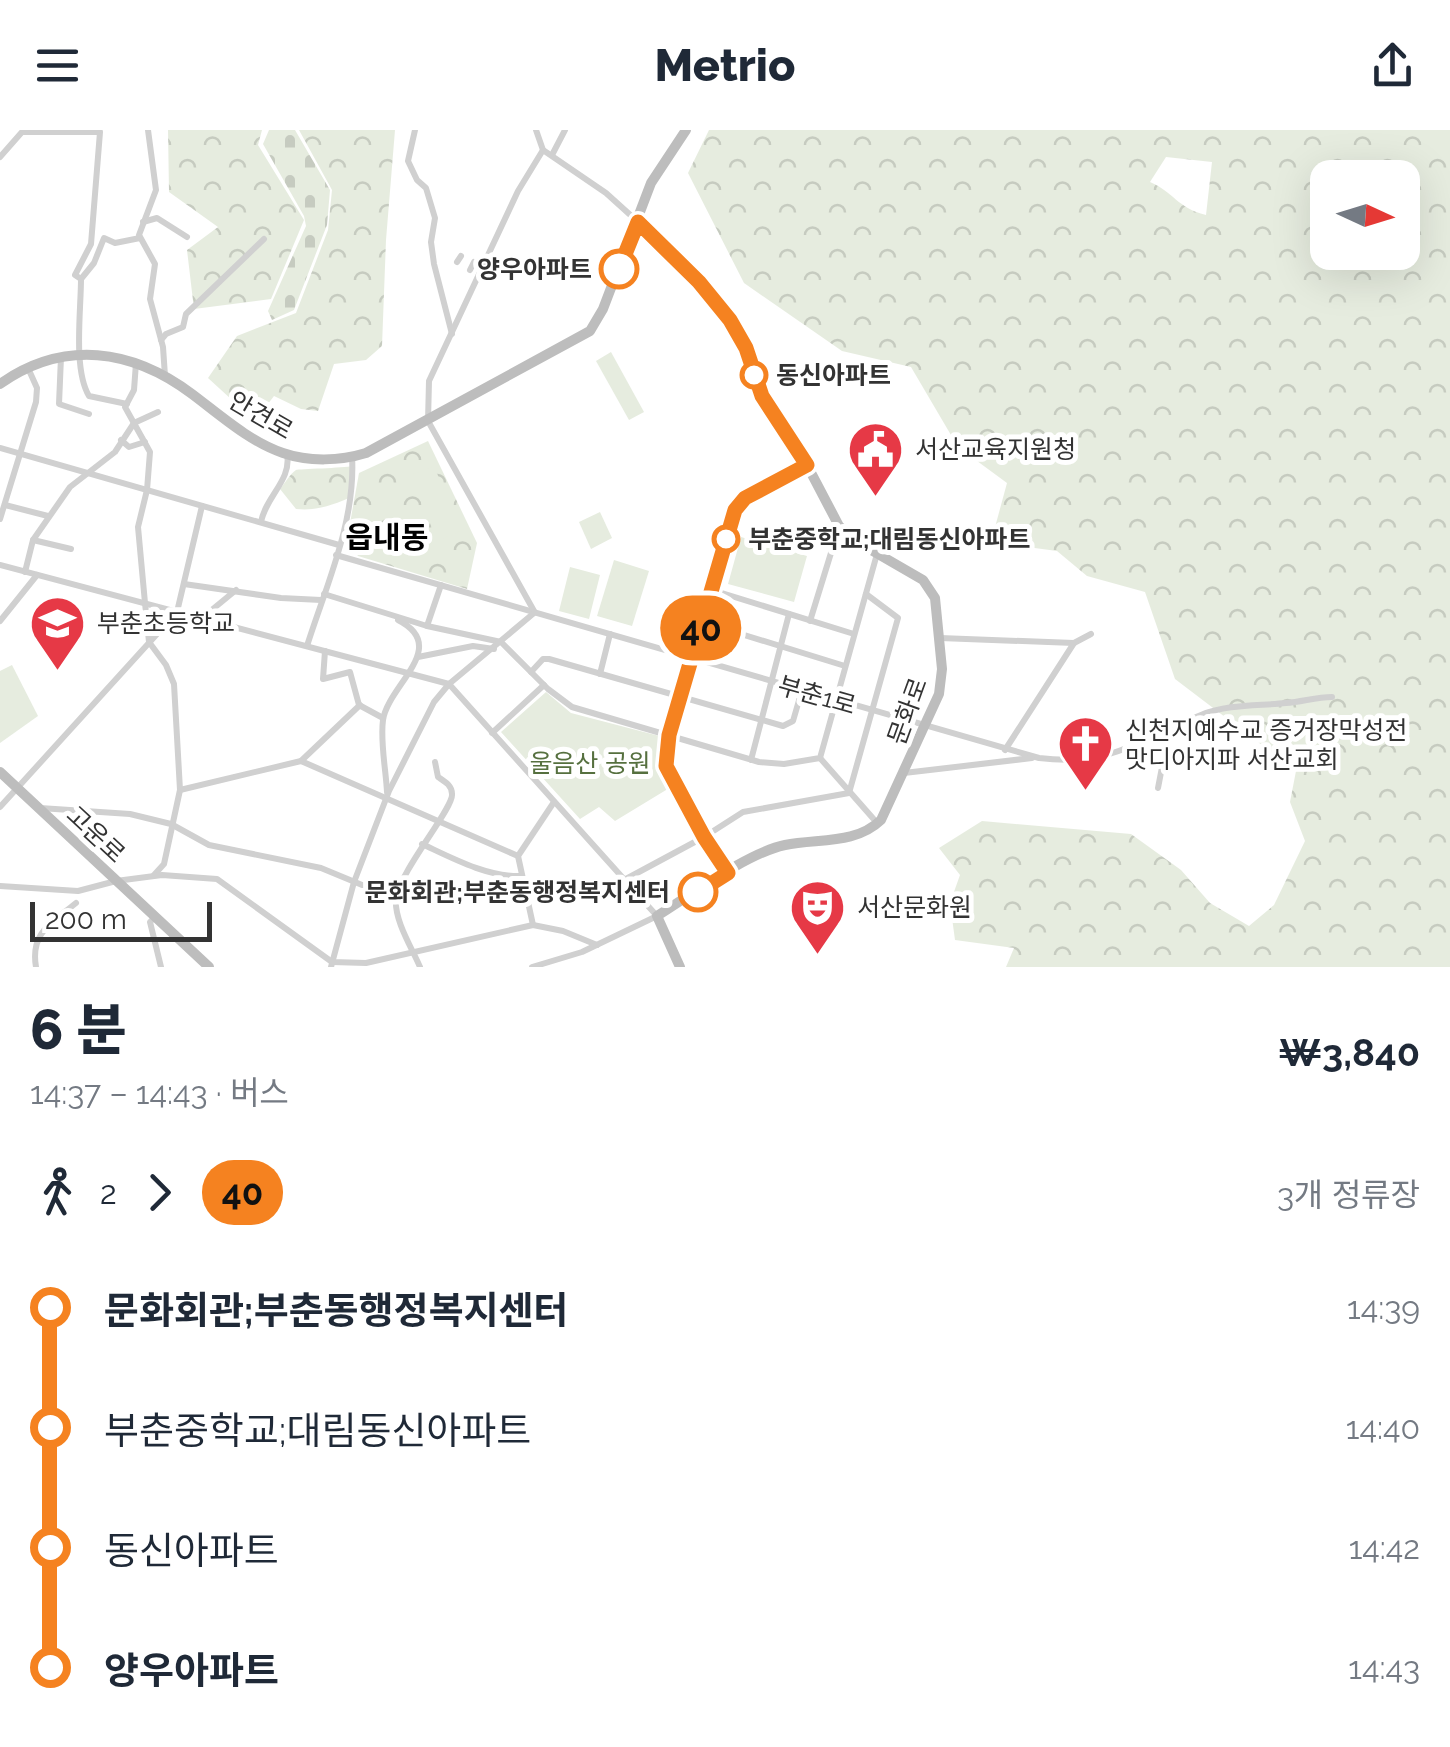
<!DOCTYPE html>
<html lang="ko">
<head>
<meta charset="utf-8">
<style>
  :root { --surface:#fff; --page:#f2f2f3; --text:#1f2937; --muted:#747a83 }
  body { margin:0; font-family:Raleway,"Noto Sans KR",sans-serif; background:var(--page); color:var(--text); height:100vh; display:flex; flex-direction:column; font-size:38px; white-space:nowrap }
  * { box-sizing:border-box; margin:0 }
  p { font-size:32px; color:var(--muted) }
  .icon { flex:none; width:55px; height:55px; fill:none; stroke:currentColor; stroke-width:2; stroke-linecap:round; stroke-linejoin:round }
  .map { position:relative; height:837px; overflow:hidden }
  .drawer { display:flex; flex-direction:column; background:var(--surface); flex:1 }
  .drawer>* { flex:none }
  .badge { padding:0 20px; border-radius:32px; font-size:35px; line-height:65px }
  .needle { width:65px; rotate:94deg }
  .controls { position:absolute; left:1310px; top:30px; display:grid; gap:20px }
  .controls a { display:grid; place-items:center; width:110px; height:110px; border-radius:20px; background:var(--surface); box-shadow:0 10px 40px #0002; font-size:50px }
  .scale { position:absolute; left:30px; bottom:25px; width:182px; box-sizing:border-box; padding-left:10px; border:5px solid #333; border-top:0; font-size:28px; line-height:35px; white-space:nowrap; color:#333; -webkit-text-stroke:8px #fff; paint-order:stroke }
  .map>.badge { position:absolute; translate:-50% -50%; box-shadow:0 0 0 5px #fff }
  .legs { display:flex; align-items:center; gap:15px; height:110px; padding:0 30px; font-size:32px }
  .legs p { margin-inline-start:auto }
  .head { display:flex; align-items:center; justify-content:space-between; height:170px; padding:0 30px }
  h1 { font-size:55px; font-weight:800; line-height:75px }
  ul { padding:0 30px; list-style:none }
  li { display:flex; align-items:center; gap:35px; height:120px; font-size:38px }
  li i { display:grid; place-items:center; width:15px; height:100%; margin:0 12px; background:currentColor }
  li i::after { content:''; width:25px; height:25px; margin:-12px; border:8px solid; border-radius:50%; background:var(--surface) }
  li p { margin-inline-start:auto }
  li:first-child i { background:linear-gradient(#0000 50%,currentColor 0) }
  li:last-child i { background:linear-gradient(currentColor 50%,#0000 0) }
  header { display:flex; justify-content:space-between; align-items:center; height:130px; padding:0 30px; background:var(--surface); font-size:45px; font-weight:800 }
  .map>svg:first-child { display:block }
  .forest { fill:url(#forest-crowns); fill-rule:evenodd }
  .cemetery { fill:url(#cemetery-stones) }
  .park { fill:#e6ecdf }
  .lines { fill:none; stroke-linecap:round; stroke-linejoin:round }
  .street { stroke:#d0d0d0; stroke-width:6 }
  .secondary { stroke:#bdbdbd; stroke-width:10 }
  .line-1-casing { stroke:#fff; stroke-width:22 }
  .line-1 { stroke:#f58220; stroke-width:15 }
  .stop-1-dot { fill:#fff; stroke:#f58220; stroke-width:5 }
  .labels { text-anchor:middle; stroke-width:10; stroke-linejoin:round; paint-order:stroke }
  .stop-label { font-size:25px; font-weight:bold; fill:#333; stroke:#fff; text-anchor:end }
  .street-label { font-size:25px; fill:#333; stroke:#fff }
  .poi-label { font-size:25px; fill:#333; stroke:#fff; text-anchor:start }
  .park-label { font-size:25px; fill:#56703f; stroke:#fff }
  .quarter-label { font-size:30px; font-weight:bold; fill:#000; stroke:#fff }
</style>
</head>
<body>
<header><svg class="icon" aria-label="menu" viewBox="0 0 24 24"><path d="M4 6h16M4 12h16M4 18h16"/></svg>Metrio<svg class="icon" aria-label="share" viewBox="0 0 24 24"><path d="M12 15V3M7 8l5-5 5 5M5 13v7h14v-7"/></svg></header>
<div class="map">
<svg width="1450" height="837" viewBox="0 0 1450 837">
  <defs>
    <pattern id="forest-crowns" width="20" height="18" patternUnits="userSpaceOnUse" patternTransform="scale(2.5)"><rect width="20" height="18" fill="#e6ecdf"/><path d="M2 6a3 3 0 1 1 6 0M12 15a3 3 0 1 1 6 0" fill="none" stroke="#c6cbc0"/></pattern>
    <pattern id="cemetery-stones" width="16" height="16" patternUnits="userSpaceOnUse" patternTransform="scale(2.5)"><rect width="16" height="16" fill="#e6ecdf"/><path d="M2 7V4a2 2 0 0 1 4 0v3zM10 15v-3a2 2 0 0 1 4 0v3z" fill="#c6cbc0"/></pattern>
  </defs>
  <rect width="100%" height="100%" fill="#fff"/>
  <g class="forest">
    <path d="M168,0h94l-4,15 46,75 -33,79 -77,10 -7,-59 31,-23 -49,-35z"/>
    <path d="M299,0h96l-9,110 -4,106 -16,14 -32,4 -16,47 -17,-2 -27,-13 -19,25 -47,-43 29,-42 59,-23 32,-83 4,-40z"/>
    <path d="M709,0h741v837h-444l8,-19 -59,-8 -5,-37 10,-28 -21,-27 43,-27 149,13 50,36 29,33 39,23 25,-21 31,-64 -15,-39 6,-31 -121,-92 -30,-87 -58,-16 -30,-25 -66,-9 16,-59 -49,-36 -47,-80 -69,-16 -98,-68 -56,-110zM1166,27l46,5 -6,53c-29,-7 -32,-23 -56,-33zM1328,48h74v74h-74z"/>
    <path d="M428,311l49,102 -10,46 -109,-33 -11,-16 12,-67z"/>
    <path d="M353,336l-4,32c-19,8 -33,13 -53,11l-16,-20c5,-6 10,-15 16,-19 3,-1 47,-2 57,-4z"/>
  </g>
  <path class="cemetery" d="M269,0h26l35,60 -3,35 -33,85 -22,10 -4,-9 38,-85 -2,-10 -41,-72z"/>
  <g class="park">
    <path d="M611,222l33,60 -15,8 -33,-59z"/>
    <path d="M434,336l27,65 -24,10 -26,-66z"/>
    <path d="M600,382l12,26 -21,11 -12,-27z"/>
    <path d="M741,407l66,19 -13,46 -66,-18z"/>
    <path d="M614,430l35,11 -17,55 -35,-10z"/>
    <path d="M570,437l30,8 -11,44 -30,-8z"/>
    <path d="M12,535l26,51 -38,27v-72z"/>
    <path d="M546,562l25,21 96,25 -2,25 6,24 -56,34 -16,-14 -19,12 -79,-87z"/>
  </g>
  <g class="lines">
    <g class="street">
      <path d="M148,0l8,60 -17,45 16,29 -5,35 13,48 2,29"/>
      <path d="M415,0l-7,31 9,19 9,8 9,30 -4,24 3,22 18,70"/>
      <path d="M536,0l7,20 63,43 31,28"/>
      <path d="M552,25l13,-25"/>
      <path d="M0,27l22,-25h78l-9,112 -16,31 6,4c0,32 -8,90 8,117l38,8"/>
      <path d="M143,92l14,-4 30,19"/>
      <path d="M457,132l4,-6"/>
      <path d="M470,140l4,-8"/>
      <path d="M81,149l13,-16 10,-25 11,5 25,-5"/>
      <path d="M161,210l5,-6 17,-7 3,-13 78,-75"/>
      <path d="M61,227l-2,47 30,10"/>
      <path d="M136,233l-2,27 -9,17 25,45 -3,38 -9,37 7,76 4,39 17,23 8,19 6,106 -16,74 -10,11"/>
      <path d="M121,310l8,7 16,-5"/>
      <path d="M0,318l339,97"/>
      <path d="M5,375l43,11"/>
      <path d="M0,389l36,-117 1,-14 -9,-20"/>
      <path d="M261,392c5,-26 31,-42 26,-68"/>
      <path d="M33,410l38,9"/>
      <path d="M336,425l703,203c75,9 97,-18 162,-43 27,-11 57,-9 85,-12 16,-1 30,-6 46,-6"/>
      <path d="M0,435l449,119 208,232 -75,36 -50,15"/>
      <path d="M25,442l8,-32 37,-53 45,-35 19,-29 24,-11"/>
      <path d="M184,454l97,14 40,2"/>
      <path d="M712,460l142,44"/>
      <path d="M324,464l103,32 74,16 47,47 24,18 187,55 25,2 36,-6 57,-204"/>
      <path d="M534,481l-106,-190 1,-40 89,-190 25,-41"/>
      <path d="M202,488l34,-28"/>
      <path d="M0,491l37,-46"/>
      <path d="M810,491l29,-94"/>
      <path d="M702,492l143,44"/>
      <path d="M427,496l14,-41"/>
      <path d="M940,508l134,5"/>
      <path d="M307,516c19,-60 49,-125 45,-190"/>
      <path d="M325,521l-2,28 27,-7 9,33 24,13"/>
      <path d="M418,527l55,-11 21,3"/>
      <path d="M531,542l12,-13h6l234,67 10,-5 9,-31"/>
      <path d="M600,544l10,-40"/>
      <path d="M492,603l52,-48"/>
      <path d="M1005,620l69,-107 17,-9"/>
      <path d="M820,628l58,66"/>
      <path d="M751,630l38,-146"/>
      <path d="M301,631l59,-56"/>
      <path d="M904,643l128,-15"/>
      <path d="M1158,658l11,-57"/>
      <path d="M180,660l121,-29 217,95"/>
      <path d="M387,662c-1,-22 -7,-50 -4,-72 5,-35 68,-73 15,-100"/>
      <path d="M0,677l177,-195 25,-106"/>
      <path d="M40,678l90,6 41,10 38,21 112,23 75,31"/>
      <path d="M422,714c30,14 65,33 99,32"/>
      <path d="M727,742l-23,-35 -37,-71 2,-31 66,-225 8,-11 64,-34"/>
      <path d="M624,750l80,-43 39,-25 106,-19 49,-175 -32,-24"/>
      <path d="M0,756l78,5 38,-10 46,-6 55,4 115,83 34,1 167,-38 30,6 34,14"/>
      <path d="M155,787l-5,5 11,45"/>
      <path d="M533,795l-15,-69 36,-54"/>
      <path d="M36,837c-6,-35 16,-44 40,-64"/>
      <path d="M331,837l23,-85 35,-91 45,-89 15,-18 85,-71"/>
      <path d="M420,837c-8,-19 -26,-47 -24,-68 4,-29 58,-91 56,-105 0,-9 -8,-13 -14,-17l-3,-15"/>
    </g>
    <g class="secondary">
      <path d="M638,92l61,60 40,52 23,62 45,69 32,61 20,17 64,37 12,18 7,71 -3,25 -58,126c-26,25 -63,18 -96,25 -38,8 -94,50 -128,71l23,51"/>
      <path d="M0,254c64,-45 132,-35 192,10 28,21 58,48 91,59 26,9 57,8 83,0l224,-122 13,-22 48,-126 35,-53"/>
      <path d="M0,642l209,195"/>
    </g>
  </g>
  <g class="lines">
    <defs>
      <path id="line-1" d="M619,139l19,-47 61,60 31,38 16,28 16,48 45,69 -62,33 -10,12 -66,225 -3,31 38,71 24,36 -30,19"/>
    </defs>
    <use href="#line-1" class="line-1-casing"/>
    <use href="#line-1" class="line-1"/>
  </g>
  <defs>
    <symbol id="civic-pin" viewBox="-11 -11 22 30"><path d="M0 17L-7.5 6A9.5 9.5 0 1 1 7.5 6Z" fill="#e63946" stroke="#fff"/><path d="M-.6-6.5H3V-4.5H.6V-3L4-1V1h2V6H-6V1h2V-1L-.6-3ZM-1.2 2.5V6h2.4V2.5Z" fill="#fff"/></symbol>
    <symbol id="school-pin" viewBox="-11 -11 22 30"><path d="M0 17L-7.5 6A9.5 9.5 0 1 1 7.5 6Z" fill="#e63946" stroke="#fff"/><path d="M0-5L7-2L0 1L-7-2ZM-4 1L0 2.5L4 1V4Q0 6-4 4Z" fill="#fff"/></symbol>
    <symbol id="church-pin" viewBox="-11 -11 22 30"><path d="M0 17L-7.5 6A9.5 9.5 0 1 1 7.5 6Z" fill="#e63946" stroke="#fff"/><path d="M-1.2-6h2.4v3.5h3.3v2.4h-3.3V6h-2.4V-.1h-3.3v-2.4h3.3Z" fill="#fff"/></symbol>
    <symbol id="theatre-pin" viewBox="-11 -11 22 30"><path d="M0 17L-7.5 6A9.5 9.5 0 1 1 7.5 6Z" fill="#e63946" stroke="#fff"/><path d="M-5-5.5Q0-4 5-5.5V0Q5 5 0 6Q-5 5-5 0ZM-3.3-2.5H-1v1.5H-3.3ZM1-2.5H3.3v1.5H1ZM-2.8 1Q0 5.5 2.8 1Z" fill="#fff"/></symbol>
  </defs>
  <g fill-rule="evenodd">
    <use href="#civic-pin" x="844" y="288" width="63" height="86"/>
    <use href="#school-pin" x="26" y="462" width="63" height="86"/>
    <use href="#church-pin" x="1054" y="582" width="63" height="86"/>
    <use href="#theatre-pin" x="786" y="746" width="63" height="86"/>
  </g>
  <g class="stop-1-dot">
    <circle cx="619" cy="139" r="18"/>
    <circle cx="754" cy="245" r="12"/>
    <circle cx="726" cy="409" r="12"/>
    <circle cx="698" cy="762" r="18"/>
  </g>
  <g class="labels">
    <g class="stop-label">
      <text x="592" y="148">양우아파트</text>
      <text x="776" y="254" text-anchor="start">동신아파트</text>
      <text x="748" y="418" text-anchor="start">부춘중학교;대림동신아파트</text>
      <text x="670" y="771">문화회관;부춘동행정복지센터</text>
    </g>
    <g class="street-label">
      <text transform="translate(261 285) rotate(30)" y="9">안견로</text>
      <text transform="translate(817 565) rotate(16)" y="9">부춘1로</text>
      <text transform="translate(907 581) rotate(-70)" y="9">문화로</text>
      <text transform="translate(96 704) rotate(43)" y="9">고운로</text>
    </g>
    <g class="poi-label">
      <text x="915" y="328">서산교육지원청</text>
      <text x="97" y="502">부춘초등학교</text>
      <text x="1125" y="609">신천지예수교 증거장막성전<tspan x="1125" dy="29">맛디아지파 서산교회</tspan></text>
      <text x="857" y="786">서산문화원</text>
    </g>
    <g class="park-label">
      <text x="590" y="642">울음산 공원</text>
    </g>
    <g class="quarter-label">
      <text x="387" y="418">읍내동</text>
    </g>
  </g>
</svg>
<div class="controls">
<a><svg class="needle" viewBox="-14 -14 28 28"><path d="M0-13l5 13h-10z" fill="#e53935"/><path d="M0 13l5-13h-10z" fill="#747a83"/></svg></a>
</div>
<div class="scale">200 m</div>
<b class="badge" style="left:701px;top:498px;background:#f58220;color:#111">40</b>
</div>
<section class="drawer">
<div class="head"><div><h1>6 분</h1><p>14:37 – 14:43 · 버스</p></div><b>₩3,840</b></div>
<div class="legs"><svg class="icon" aria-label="walk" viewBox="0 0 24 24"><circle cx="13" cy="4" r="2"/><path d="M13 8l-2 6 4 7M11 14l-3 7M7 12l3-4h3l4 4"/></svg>2<svg class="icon" aria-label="forward" viewBox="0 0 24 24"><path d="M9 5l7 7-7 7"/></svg><b class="badge" style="background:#f58220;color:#111">40</b><p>3개 정류장</p></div>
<ul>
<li><i style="color:#f58220"></i><b>문화회관;부춘동행정복지센터</b><p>14:39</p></li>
<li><i style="color:#f58220"></i><span>부춘중학교;대림동신아파트</span><p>14:40</p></li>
<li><i style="color:#f58220"></i><span>동신아파트</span><p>14:42</p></li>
<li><i style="color:#f58220"></i><b>양우아파트</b><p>14:43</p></li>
</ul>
</section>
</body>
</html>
